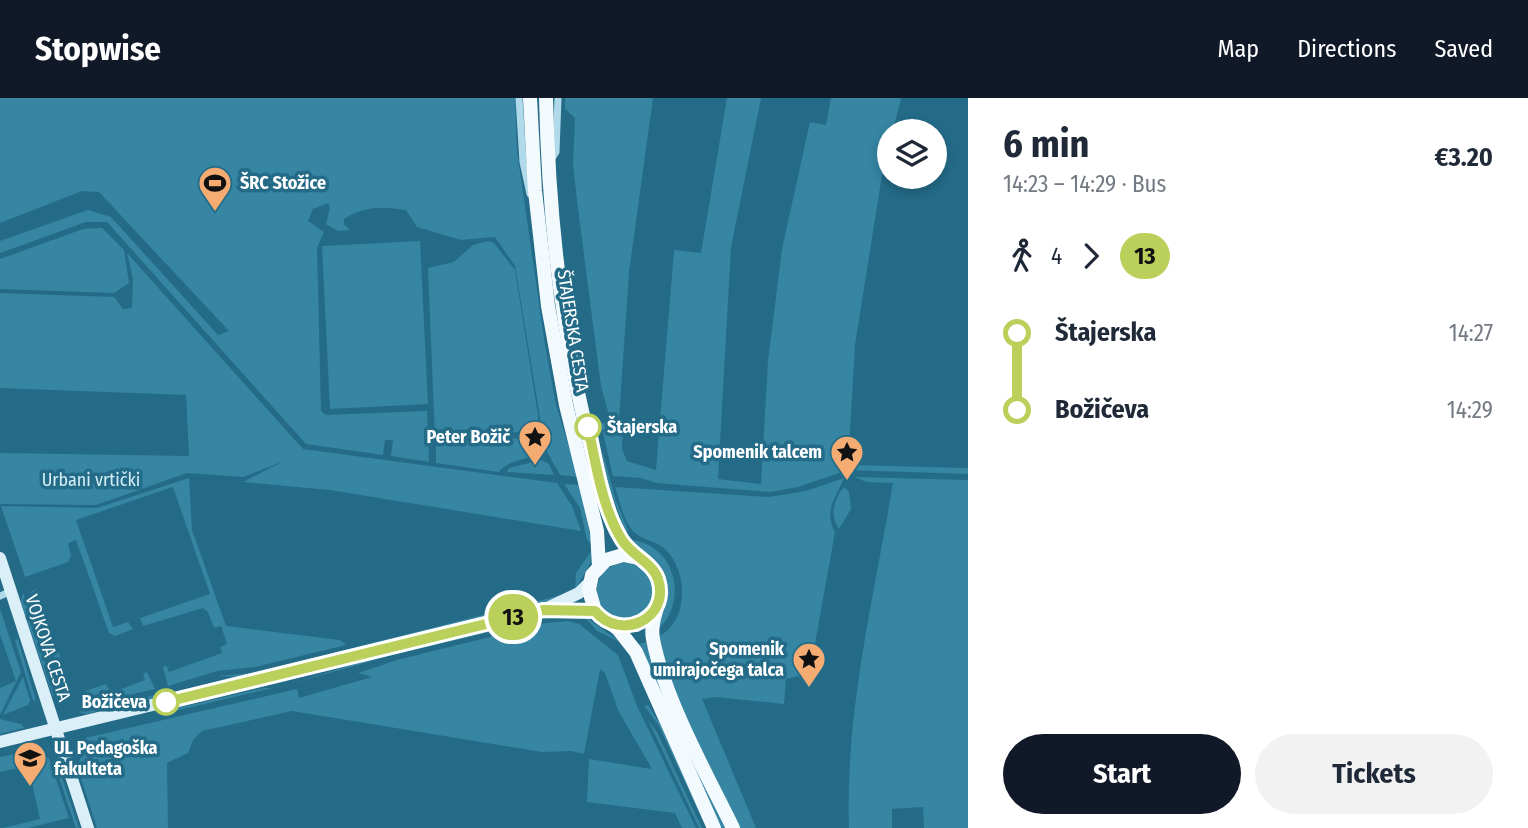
<!DOCTYPE html>
<html lang="en">
<head>
<meta charset="utf-8">
<style>
  :root { --surface:#fff; --page:#f2f2f3; --text:#1f2937; --muted:#747a83; --accent:#111827 }
  body { margin:0; font-family:"Fira Sans Condensed",sans-serif; background:var(--page); color:var(--text); height:100vh; display:flex; flex-direction:column; font-size:26px; white-space:nowrap }
  * { box-sizing:border-box; margin:0 }
  p { font-size:23px; color:var(--muted) }
  .icon { flex:none; width:38px; height:38px; fill:none; stroke:currentColor; stroke-width:2; stroke-linecap:round; stroke-linejoin:round }
  .map { position:relative; flex:1; overflow:hidden }
  .sheet { display:flex; flex-direction:column; background:var(--surface); width:560px }
  .sheet>* { flex:none }
  .badge { padding:0 14px; border-radius:23px; font-size:24px; line-height:46px }
  .fabs { position:absolute; left:877px; top:21px; display:grid; gap:14px }
  .fabs a { display:grid; place-items:center; width:70px; height:70px; border-radius:50%; background:var(--surface); box-shadow:0 4px 10px #0003; font-size:35px }
  .map>.badge { position:absolute; translate:-50% -50%; box-shadow:0 0 0 4px #fff }
  .legs { display:flex; align-items:center; gap:10px; height:77px; padding:0 35px; font-size:23px }
  .legs p { margin-inline-start:auto }
  .overview { display:flex; align-items:center; justify-content:space-between; height:119px; padding:0 35px }
  h1 { font-size:38px; font-weight:700; line-height:52px }
  .button { display:flex; gap:14px; margin-top:auto; padding:14px 35px }
  .button a { flex:1; height:80px; border-radius:42px; background:var(--accent); color:#fff; font-size:28px; font-weight:700; line-height:80px; text-align:center }
  .button a+a { background:var(--page); color:var(--text) }
  ul { padding:0 35px; list-style:none }
  li { display:flex; align-items:center; gap:24px; height:77px; font-size:26px }
  li i { display:grid; place-items:center; width:10px; height:100%; margin:0 9px; background:currentColor }
  li i::after { content:''; width:18px; height:18px; margin:-9px; border:5px solid; border-radius:50%; background:var(--surface) }
  li p { margin-inline-start:auto }
  li:first-child i { background:linear-gradient(#0000 50%,currentColor 0) }
  li:last-child i { background:linear-gradient(currentColor 50%,#0000 0) }
  header { display:flex; align-items:center; gap:42px; box-sizing:border-box; height:98px; padding:0 35px; background:var(--accent); color:#fff }
  header strong { font-size:33px }
  nav { display:flex; gap:38px; margin-inline-start:auto; font-size:24px }
  main { display:flex; flex:1; min-height:0 }
  .map>svg:first-child { display:block }
  .green { fill:#3585a3 }
  .lines { fill:none; stroke-linecap:round; stroke-linejoin:round }
  .street { stroke:#b0daea; stroke-width:7 }
  .secondary { stroke:#daeff8; stroke-width:12 }
  .primary { stroke:#f3fafe; stroke-width:14 }
  .line-1-casing { stroke:#fff; stroke-width:16 }
  .line-1 { stroke:#bad05a; stroke-width:10 }
  .stop-1-dot { fill:#fff; stroke:#bad05a; stroke-width:3.5 }
  .labels { text-anchor:middle; stroke-width:7; stroke-linejoin:round; paint-order:stroke }
  .poi-label { font-size:18px; font-weight:bold; fill:#fff; stroke:#246b88; text-anchor:end }
  .street-label { font-size:18px; fill:#fff; stroke:#246b88 }
  .stop-label { font-size:18px; font-weight:bold; fill:#fff; stroke:#246b88; text-anchor:start }
  .park-label { font-size:18px; fill:#d4eef7; stroke:#246b88 }
</style>
</head>
<body>
<header>
<strong>Stopwise</strong>
<nav><a>Map</a><a>Directions</a><a>Saved</a></nav>
</header>
<main>
<div class="map">
<svg width="968" height="730" viewBox="0 0 968 730">
  <rect width="100%" height="100%" fill="#246b88"/>
  <g class="green">
    <path d="M0,0h515l2,53 28,194 11,60 22,72 -18,-2 -15,-27 -30,-182 -20,-29 -34,3 -44,-13 -11,-17c-23,-4 -42,-4 -62,9v5l6,6 -12,1 -12,-7 4,-16 -2,-5 -15,6 -5,12 16,11 -7,16 4,163 5,4 101,-4 2,51 -38,-6 2,-16h-8l-2,15 -77,-11 -199,-222h-21l-86,31v-12l88,-31 23,7 107,118 11,-4 -130,-139 -17,-1 -82,32z"/>
    <path d="M565,0h88l-24,174 -10,147 4,4 -1,26 5,12 29,9 18,-220 27,3 26,-155h34l-30,149 -13,232 43,5 7,-123 14,-112 28,-127 16,3 5,-27h70l-8,33h-4l-34,214 -7,120 120,3v6l-120,-4 -50,17 -28,5 -114,-9 -15,-5 -28,-2 -12,-52 9,-5 -9,-33 -24,-185 -4,-36 2,-47 -10,-9z"/>
    <path d="M102,130l22,22 5,33 -15,10 -114,-4v-30l83,-30z"/>
    <path d="M420,143l8,163 -98,5 -8,-163z"/>
    <path d="M488,143l6,2 21,27 28,177c-9,15 -33,10 -44,25l-63,-9v-17l9,-4 81,-4 -5,-6 -86,4 -7,-168 26,-6 19,-17z"/>
    <path d="M127,155l176,196 254,34 15,23 9,25 -251,-41 -87,-8 41,-21 -41,16 -56,-4 -91,32 -96,-1v-51l189,3 -3,-61 -186,-7v-95l114,4 9,12 9,-1 1,-29z"/>
    <path d="M602,352l14,51 12,29 -2,3 -21,-58z"/>
    <path d="M541,362l8,4 5,11 -47,-3 2,-4z"/>
    <path d="M855,379l113,3v348h-44l-1,-21 -31,2v19h-43c-4,-116 25,-231 44,-345l-27,-1z"/>
    <path d="M189,380l3,52 34,96 114,14 6,5 -91,22 -38,4 -49,15 -5,-19 3,-2 3,7 53,-19 -2,-6 7,-3 -6,-18 -7,2 -6,-16 -5,-4 -60,18 -3,-8 70,-24 -37,-107 -97,33 37,107 15,-5 5,7 -18,7 -6,-3 -33,-93 -8,3 3,13 -3,6 -43,15 -24,-71 96,2z"/>
    <path d="M844,380c-8,20 -21,32 -9,54l-27,151 -10,-7 -12,3 -2,25 -68,-7 -14,2 54,129h-17c-29,-61 -67,-125 -80,-192 30,-15 29,-64 7,-86 -9,-9 -24,-10 -32,-18 -11,-11 -14,-31 -19,-45l154,10 37,-6z"/>
    <path d="M564,386l16,1 12,59 -5,-4 -7,-32z"/>
    <path d="M844,389l5,5 2,17 -12,20c-10,-13 -5,-30 5,-42z"/>
    <path d="M630,442c46,4 59,61 28,90 5,-22 18,-49 -2,-69 -8,-8 -18,-12 -26,-21z"/>
    <path d="M592,452l-2,14 -15,26 1,-17z"/>
    <circle cx="625" cy="493" r="28"/>
    <path d="M36,491l36,102 -4,1 -38,-100z"/>
    <path d="M23,495l38,101 -8,3 -32,-95z"/>
    <path d="M561,497l-21,10 -300,72 -22,-1 35,-3 45,-11z"/>
    <path d="M0,511l21,63 -21,43v-27l16,-7 -16,-47z"/>
    <path d="M556,515l5,2 -172,41 -99,28 106,-33z"/>
    <path d="M582,516l38,28 -23,-11z"/>
    <path d="M568,523l11,3 39,31 19,51 59,122h-14l-7,-15 -88,-11 2,-43 63,10 -34,-59 -13,-37 -5,-4 -16,85 -13,-3 -29,1 -250,-41 -90,20 -9,9 -5,13 -21,10 1,65h-71l-20,-62 5,-11 -2,-11 5,-6 212,-49 2,9 73,-21 -14,-4 39,-13 149,-37z"/>
    <path d="M18,541l18,62 -3,-1 -18,-60z"/>
    <path d="M646,544l4,11 78,175h-8l-81,-184z"/>
    <path d="M147,574l8,17 -39,9 -2,-6 31,-12 -2,-6z"/>
    <path d="M23,579l7,23 -2,5 -25,10z"/>
    <path d="M106,586l5,9 -27,7 -1,-8z"/>
    <path d="M264,590h8l-106,25 -1,-2z"/>
    <path d="M155,597l-4,4 -65,15 -8,-2z"/>
    <path d="M648,607l13,20 45,103 -47,-102 -15,-20z"/>
    <path d="M0,621l21,5 3,4 -24,6z"/>
    <path d="M648,622l9,12 45,96h-3z"/>
    <path d="M35,652l14,8 20,60 -41,10h-25l37,-9 -12,-53 -28,6v-15z"/>
    <path d="M57,665l22,65h-3l-21,-62z"/>
  </g>
  <g class="lines">
    <g class="street">
      <path d="M519,0l4,64 7,32"/>
      <path d="M551,62l5,-8 2,-54"/>
      <path d="M0,498l11,-5"/>
    </g>
    <g class="secondary">
      <path d="M0,460l88,270"/>
      <path d="M550,512l45,1"/>
      <path d="M0,644l543,-132 36,-17 11,-11"/>
    </g>
    <g class="primary">
      <path d="M530,0l5,93 13,115 18,99 31,126 2,36"/>
      <path d="M546,0c3,136 21,282 63,412 4,13 9,27 19,38 10,12 26,17 31,34 5,19 -10,36 -6,57 11,59 53,134 80,189"/>
      <path d="M638,460l-15,-3 -17,5 -14,15 -3,15 6,21 23,18 18,23 78,176"/>
      <path d="M613,527h23l19,-15"/>
    </g>
  </g>
  <g class="lines">
    <defs>
      <path id="line-1" d="M166,604l377,-92 52,1c25,31 76,8 63,-32 -6,-17 -26,-23 -36,-39 -20,-32 -26,-76 -34,-113"/>
    </defs>
    <use href="#line-1" class="line-1-casing"/>
    <use href="#line-1" class="line-1"/>
  </g>
  <defs>
    <symbol id="stadium-pin" viewBox="-11 -11 22 30"><path d="M0 17L-7.5 6A9.5 9.5 0 1 1 7.5 6Z" fill="#f4ac73" stroke="#246b88"/><path d="M0-5a6.5 5 0 1 0 0 10a6.5 5 0 1 0 0-10ZM-3.5-1.8h7v3.6h-7Z" fill="#111"/></symbol>
    <symbol id="sight-pin" viewBox="-11 -11 22 30"><path d="M0 17L-7.5 6A9.5 9.5 0 1 1 7.5 6Z" fill="#f4ac73" stroke="#246b88"/><path d="M0-6L1.8-2.2L6-1.7L2.9 1.2L3.7 5.4L0 3.3L-3.7 5.4L-2.9 1.2L-6-1.7L-1.8-2.2Z" fill="#111"/></symbol>
    <symbol id="university-pin" viewBox="-11 -11 22 30"><path d="M0 17L-7.5 6A9.5 9.5 0 1 1 7.5 6Z" fill="#f4ac73" stroke="#246b88"/><path d="M0-5L7-2L0 1L-7-2ZM-4 1L0 2.5L4 1V4Q0 6-4 4Z" fill="#111"/></symbol>
  </defs>
  <g fill-rule="evenodd">
    <use href="#stadium-pin" x="196" y="66" width="38" height="52"/>
    <use href="#sight-pin" x="516" y="320" width="38" height="52"/>
    <use href="#sight-pin" x="828" y="335" width="38" height="52"/>
    <use href="#sight-pin" x="790" y="542" width="38" height="52"/>
    <use href="#university-pin" x="11" y="641" width="38" height="52"/>
  </g>
  <g class="stop-1-dot">
    <circle cx="588" cy="329" r="12"/>
    <circle cx="166" cy="604" r="12"/>
  </g>
  <g class="labels">
    <g class="poi-label">
      <text x="240" y="91" text-anchor="start">ŠRC Stožice</text>
      <text x="510" y="345">Peter Božič</text>
      <text x="822" y="360">Spomenik talcem</text>
      <text x="784" y="557">Spomenik<tspan x="784" dy="21">umirajočega talca</tspan></text>
      <text x="54" y="656" text-anchor="start">UL Pedagoška<tspan x="54" dy="21">fakulteta</tspan></text>
    </g>
    <g class="street-label">
      <text transform="translate(573 233) rotate(81)" y="6">ŠTAJERSKA CESTA</text>
      <text transform="translate(48 550) rotate(72)" y="6">VOJKOVA CESTA</text>
    </g>
    <g class="stop-label">
      <text x="607" y="335">Štajerska</text>
      <text x="147" y="610" text-anchor="end">Božičeva</text>
    </g>
    <g class="park-label">
      <text x="91" y="388">Urbani vrtički</text>
    </g>
  </g>
</svg>
<div class="fabs">
<a><svg class="icon" aria-label="layers" viewBox="0 0 24 24"><path d="M12 4l9 5-9 5-9-5zM3 14l9 5 9-5"/></svg></a>
</div>
<b class="badge" style="left:513px;top:519px;background:#bad05a;color:#111">13</b>
</div>
<section class="sheet">
<div class="overview"><div><h1>6 min</h1><p>14:23 – 14:29 · Bus</p></div><b>€3.20</b></div>
<div class="legs"><svg class="icon" aria-label="walk" viewBox="0 0 24 24"><circle cx="13" cy="4" r="2"/><path d="M13 8l-2 6 4 7M11 14l-3 7M7 12l3-4h3l4 4"/></svg>4<svg class="icon" aria-label="forward" viewBox="0 0 24 24"><path d="M9 5l7 7-7 7"/></svg><b class="badge" style="background:#bad05a;color:#111">13</b></div>
<ul>
<li><i style="color:#bad05a"></i><b>Štajerska</b><p>14:27</p></li>
<li><i style="color:#bad05a"></i><b>Božičeva</b><p>14:29</p></li>
</ul>
<div class="button"><a>Start</a><a>Tickets</a></div>
</section>
</main>
</body>
</html>
